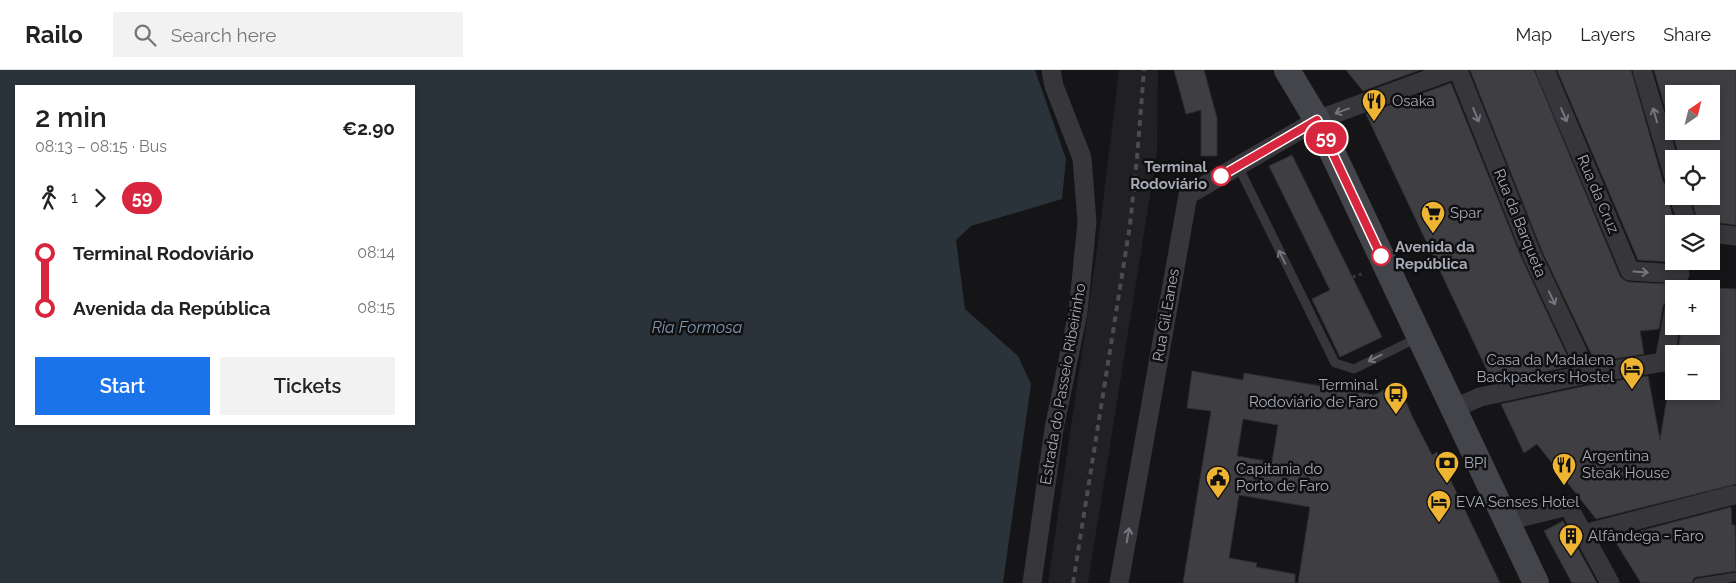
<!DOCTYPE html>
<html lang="en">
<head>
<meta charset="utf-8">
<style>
  :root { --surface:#fff; --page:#f2f2f2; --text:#222; --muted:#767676; --line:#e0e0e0; --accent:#1a73e8 }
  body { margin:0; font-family:Raleway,sans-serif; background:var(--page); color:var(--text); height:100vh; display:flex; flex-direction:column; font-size:19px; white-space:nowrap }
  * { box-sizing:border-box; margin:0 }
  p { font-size:16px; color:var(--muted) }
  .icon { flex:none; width:28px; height:28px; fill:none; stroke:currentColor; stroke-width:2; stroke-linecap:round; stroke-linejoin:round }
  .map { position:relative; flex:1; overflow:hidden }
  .sheet { position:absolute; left:15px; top:15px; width:400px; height:340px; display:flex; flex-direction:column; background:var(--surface); border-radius:0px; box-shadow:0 2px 8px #0003 }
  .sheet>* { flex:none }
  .badge { padding:0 10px; border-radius:16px; font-size:18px; line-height:32px }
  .needle { width:32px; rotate:35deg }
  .buttons { position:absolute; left:1665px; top:15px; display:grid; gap:10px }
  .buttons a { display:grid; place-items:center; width:55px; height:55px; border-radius:0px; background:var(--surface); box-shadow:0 2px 8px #0003; font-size:25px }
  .map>.badge { position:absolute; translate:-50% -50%; box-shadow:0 0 0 2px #fff }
  .legs { display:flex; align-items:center; gap:8px; height:55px; padding:0 20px; font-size:16px }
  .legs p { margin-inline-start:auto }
  .overview { display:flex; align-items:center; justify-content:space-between; height:85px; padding:0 20px }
  h1 { font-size:28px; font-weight:600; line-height:38px }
  .button { display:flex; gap:10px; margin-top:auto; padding:10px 20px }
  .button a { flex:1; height:58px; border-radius:0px; background:var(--accent); color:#fff; font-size:20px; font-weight:600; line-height:58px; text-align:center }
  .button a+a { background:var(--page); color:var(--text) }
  ul { padding:0 20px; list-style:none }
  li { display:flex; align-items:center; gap:18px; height:55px; font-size:19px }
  li i { display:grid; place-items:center; width:8px; height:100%; margin:0 6px; background:currentColor }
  li i::after { content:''; width:12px; height:12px; margin:-6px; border:4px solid; border-radius:50%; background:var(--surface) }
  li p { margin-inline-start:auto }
  li:first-child i { background:linear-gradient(#0000 50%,currentColor 0) }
  li:last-child i { background:linear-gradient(currentColor 50%,#0000 0) }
  header { display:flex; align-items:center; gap:30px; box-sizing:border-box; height:70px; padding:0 25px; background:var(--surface); border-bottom:1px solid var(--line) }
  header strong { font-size:24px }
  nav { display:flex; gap:28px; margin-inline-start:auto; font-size:18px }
  .search { width:350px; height:45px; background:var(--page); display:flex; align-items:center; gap:12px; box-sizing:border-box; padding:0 18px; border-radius:0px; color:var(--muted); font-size:19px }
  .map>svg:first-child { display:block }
  .built { fill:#212023 }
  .water { fill:#2b333a; fill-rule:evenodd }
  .building { fill:#3f3f43; stroke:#2f2e32; fill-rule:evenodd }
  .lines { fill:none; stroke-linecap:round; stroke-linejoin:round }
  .path { stroke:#3c3d42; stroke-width:3; stroke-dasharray:2.5 4; stroke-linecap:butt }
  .lane { stroke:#36363b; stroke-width:9 }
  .street { stroke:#36363b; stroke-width:19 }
  .secondary { stroke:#44454b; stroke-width:26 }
  .rail { stroke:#4b4c52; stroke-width:4; stroke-dasharray:6 5; stroke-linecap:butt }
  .oneway { stroke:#74767f }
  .line-1-casing { stroke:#fff; stroke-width:11 }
  .line-1 { stroke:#d7263d; stroke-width:8 }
  .stop-1-dot { fill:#fff; stroke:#d7263d; stroke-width:2.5 }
  .labels { text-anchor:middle; stroke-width:5; stroke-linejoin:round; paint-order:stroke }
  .poi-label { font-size:15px; fill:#a6abb6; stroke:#100f11; text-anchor:start }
  .stop-label { font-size:15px; font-weight:bold; fill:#a6abb6; stroke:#100f11; text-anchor:end }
  .street-label { font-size:15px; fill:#a6abb6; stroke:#100f11 }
  .water-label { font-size:16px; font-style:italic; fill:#7e98b1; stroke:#100f11 }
</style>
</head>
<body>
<header>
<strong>Railo</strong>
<div class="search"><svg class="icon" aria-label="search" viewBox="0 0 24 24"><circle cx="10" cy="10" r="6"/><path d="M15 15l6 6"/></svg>Search here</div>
<nav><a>Map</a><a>Layers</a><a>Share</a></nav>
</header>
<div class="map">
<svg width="1736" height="513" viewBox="0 0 1736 513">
  <rect width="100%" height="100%" fill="#151416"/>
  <path class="built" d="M1119,0h39l-1,82 -69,431h-40l50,-340z"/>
  <path class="water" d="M0,0h1035l31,89 -4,40 -91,27 -15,14 9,69 53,47 13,28 -28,199h-1003zM16,16h398v338h-398z"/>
  <g class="building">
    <path d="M1174,0h30l13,48v38h-16v-46l-15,4z"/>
    <path d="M1346,0h74l-57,21z"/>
    <path d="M1470,0h64l86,206 4,4 5,2 38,2 -1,4h8v10l-8,3 -3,5 -4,23 -19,2 4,23 -49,8 -53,-111z"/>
    <path d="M1557,0h74l32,111 6,11 -1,7 7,25h-1v30l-2,8 -34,-2z"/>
    <path d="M1654,0h82v155l-39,-5 -6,-24h20v-37h-31zM1674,24h37v37h-37z"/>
    <path d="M1451,13l71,176 50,107 -79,17 -127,-269z"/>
    <path d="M1292,85l90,182 -42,20 -28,-58 18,-9 -61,-124z"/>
    <path d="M1711,218l25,1v195l-140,35 -59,-75 -13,9 -23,-49 89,-19 58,-9 12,64 8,-49h43v-37h-34l5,-28h29z"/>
    <path d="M1192,301l51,9 1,-7 130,22 24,-12 14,33 20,39 5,-3 63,131h-202l12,-76 -71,-12 -10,63 28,5 -1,4 39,7v9h-112l28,-172 -24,-3zM1243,349l35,6 -6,37 -35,-6z"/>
    <path d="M1731,437l1,18h3l1,46 -39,6 -3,1 -2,5h-51l-28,-45z"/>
    <path d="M1563,451l34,62h-25l-28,-52z"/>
  </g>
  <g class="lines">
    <path class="path" d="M1353,207l11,-4"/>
    <g class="lane">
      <path d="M1238,96l97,197 19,6 63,-31"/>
      <path d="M1698,513l38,-6"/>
    </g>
    <g class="street">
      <path d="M1458,0l74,185 56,119"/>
      <path d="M1545,0l85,201 50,3"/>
      <path d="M1642,0l32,108"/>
      <path d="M1679,126l8,28"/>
      <path d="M1711,163l25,3"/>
      <path d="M1453,339l27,-12 108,-23 76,-12 10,-53"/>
      <path d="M1507,451l61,-15 42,77"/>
      <path d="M1583,464l151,-39"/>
      <path d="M1032,513l22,-154 24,-117 9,-90 -5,-64 -28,-72 -3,-16"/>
      <path d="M1119,513l69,-388 129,-75 136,-50"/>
    </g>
    <path class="secondary" d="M1287,0l30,50 219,463"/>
    <path class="rail" d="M1073,513l57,-358 7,-67 7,-88"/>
  </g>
  <defs><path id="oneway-shaft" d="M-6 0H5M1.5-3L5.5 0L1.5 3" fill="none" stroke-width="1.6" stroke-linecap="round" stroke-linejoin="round" transform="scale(1.25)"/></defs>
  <g class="oneway">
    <use href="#oneway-shaft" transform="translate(1342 41) rotate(160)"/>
    <use href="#oneway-shaft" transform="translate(1476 45) rotate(68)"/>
    <use href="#oneway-shaft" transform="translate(1564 45) rotate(67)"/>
    <use href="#oneway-shaft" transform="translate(1655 45) rotate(-106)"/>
    <use href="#oneway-shaft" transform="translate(1282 187) rotate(-116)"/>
    <use href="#oneway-shaft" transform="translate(1641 202) rotate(4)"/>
    <use href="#oneway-shaft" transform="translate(1552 228) rotate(65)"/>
    <use href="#oneway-shaft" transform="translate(1375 288) rotate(154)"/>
    <use href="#oneway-shaft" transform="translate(1128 465) rotate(-80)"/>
  </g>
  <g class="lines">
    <defs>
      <path id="line-1" d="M1221,106l96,-56 64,136"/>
    </defs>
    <use href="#line-1" class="line-1-casing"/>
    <use href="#line-1" class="line-1"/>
  </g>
  <defs>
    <symbol id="restaurant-pin" viewBox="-11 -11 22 30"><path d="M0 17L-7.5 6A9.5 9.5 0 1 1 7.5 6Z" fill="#f0b433" stroke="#100f11"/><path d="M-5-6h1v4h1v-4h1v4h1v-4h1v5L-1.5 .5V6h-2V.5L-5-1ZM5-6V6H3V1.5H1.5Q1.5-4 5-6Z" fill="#111"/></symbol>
    <symbol id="supermarket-pin" viewBox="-11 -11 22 30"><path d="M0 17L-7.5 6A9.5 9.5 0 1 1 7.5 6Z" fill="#f0b433" stroke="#100f11"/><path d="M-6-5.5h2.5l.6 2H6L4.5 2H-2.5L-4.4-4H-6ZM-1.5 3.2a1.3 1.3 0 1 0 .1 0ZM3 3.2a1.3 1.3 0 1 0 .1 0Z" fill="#111"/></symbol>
    <symbol id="hotel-pin" viewBox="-11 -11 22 30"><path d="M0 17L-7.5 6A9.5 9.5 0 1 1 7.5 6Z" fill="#f0b433" stroke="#100f11"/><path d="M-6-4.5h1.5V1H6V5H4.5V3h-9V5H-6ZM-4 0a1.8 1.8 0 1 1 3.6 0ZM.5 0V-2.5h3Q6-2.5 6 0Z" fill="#111"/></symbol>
    <symbol id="bus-pin" viewBox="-11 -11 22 30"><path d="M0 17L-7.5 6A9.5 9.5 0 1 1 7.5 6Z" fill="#f0b433" stroke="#100f11"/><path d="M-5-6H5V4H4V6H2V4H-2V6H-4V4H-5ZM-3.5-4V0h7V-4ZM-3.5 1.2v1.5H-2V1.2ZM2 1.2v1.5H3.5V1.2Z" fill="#111"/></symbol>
    <symbol id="bank-pin" viewBox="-11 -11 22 30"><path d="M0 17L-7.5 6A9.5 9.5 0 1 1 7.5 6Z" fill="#f0b433" stroke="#100f11"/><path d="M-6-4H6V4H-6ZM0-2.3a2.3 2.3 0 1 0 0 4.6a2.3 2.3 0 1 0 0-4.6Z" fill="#111"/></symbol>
    <symbol id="civic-pin" viewBox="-11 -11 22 30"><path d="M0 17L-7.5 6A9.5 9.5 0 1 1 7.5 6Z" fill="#f0b433" stroke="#100f11"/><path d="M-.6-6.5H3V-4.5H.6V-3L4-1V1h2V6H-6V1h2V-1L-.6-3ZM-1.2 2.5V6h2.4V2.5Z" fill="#111"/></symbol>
    <symbol id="building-pin" viewBox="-11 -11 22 30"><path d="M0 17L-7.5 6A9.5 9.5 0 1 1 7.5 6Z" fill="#f0b433" stroke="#100f11"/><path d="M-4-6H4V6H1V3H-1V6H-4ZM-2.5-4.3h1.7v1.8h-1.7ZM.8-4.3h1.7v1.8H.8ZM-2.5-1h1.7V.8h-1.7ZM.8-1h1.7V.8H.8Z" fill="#111"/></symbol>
  </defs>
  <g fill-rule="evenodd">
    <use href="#restaurant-pin" x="1360" y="17" width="28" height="38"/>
    <use href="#supermarket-pin" x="1419" y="129" width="28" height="38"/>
    <use href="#hotel-pin" x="1618" y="285" width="28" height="38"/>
    <use href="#bus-pin" x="1382" y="310" width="28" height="38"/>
    <use href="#bank-pin" x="1433" y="379" width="28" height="38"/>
    <use href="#restaurant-pin" x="1550" y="381" width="28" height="38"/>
    <use href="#civic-pin" x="1204" y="394" width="28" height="38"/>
    <use href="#hotel-pin" x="1425" y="418" width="28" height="38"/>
    <use href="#building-pin" x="1557" y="452" width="28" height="38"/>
  </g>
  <g class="stop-1-dot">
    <circle cx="1221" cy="106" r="9"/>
    <circle cx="1381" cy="186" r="9"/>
  </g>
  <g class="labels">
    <g class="poi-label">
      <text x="1392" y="36">Osaka</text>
      <text x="1450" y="148">Spar</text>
      <text x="1614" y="295" text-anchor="end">Casa da Madalena<tspan x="1614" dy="17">Backpackers Hostel</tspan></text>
      <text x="1378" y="320" text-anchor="end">Terminal<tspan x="1378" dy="17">Rodoviário de Faro</tspan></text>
      <text x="1582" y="391">Argentina<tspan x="1582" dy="17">Steak House</tspan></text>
      <text x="1464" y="398">BPI</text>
      <text x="1236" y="404">Capitania do<tspan x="1236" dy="17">Porto de Faro</tspan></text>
      <text x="1456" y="437">EVA Senses Hotel</text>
      <text x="1588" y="471">Alfândega - Faro</text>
    </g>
    <g class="stop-label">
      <text x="1207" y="102">Terminal<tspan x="1207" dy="17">Rodoviário</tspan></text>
      <text x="1395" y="182" text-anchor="start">Avenida da<tspan x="1395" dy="17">República</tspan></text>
    </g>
    <g class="street-label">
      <text transform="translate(1598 124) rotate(67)" y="5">Rua da Cruz</text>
      <text transform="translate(1520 153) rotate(68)" y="5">Rua da Barqueta</text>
      <text transform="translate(1166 245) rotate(-80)" y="5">Rua Gil Eanes</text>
      <text transform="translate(1063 314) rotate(-80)" y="5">Estrada do Passeio Ribeirinho</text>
    </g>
    <g class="water-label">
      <text x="697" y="263">Ria Formosa</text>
    </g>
  </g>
</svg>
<div class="buttons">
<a><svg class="needle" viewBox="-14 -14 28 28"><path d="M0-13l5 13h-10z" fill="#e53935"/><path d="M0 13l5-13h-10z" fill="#767676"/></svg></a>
<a><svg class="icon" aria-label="locate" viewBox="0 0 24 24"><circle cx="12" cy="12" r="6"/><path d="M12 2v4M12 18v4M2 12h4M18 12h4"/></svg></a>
<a><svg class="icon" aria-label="layers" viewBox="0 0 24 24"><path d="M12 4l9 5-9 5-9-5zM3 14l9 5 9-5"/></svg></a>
<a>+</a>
<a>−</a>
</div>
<b class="badge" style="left:1326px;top:68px;background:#d7263d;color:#fff">59</b>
<section class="sheet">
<div class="overview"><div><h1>2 min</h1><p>08:13 – 08:15 · Bus</p></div><b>€2.90</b></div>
<div class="legs"><svg class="icon" aria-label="walk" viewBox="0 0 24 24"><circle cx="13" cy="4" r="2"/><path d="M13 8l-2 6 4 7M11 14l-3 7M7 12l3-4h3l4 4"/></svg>1<svg class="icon" aria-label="forward" viewBox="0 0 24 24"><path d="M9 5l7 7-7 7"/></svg><b class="badge" style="background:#d7263d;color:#fff">59</b></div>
<ul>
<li><i style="color:#d7263d"></i><b>Terminal Rodoviário</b><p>08:14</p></li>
<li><i style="color:#d7263d"></i><b>Avenida da República</b><p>08:15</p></li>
</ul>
<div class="button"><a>Start</a><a>Tickets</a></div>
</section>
</div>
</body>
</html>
